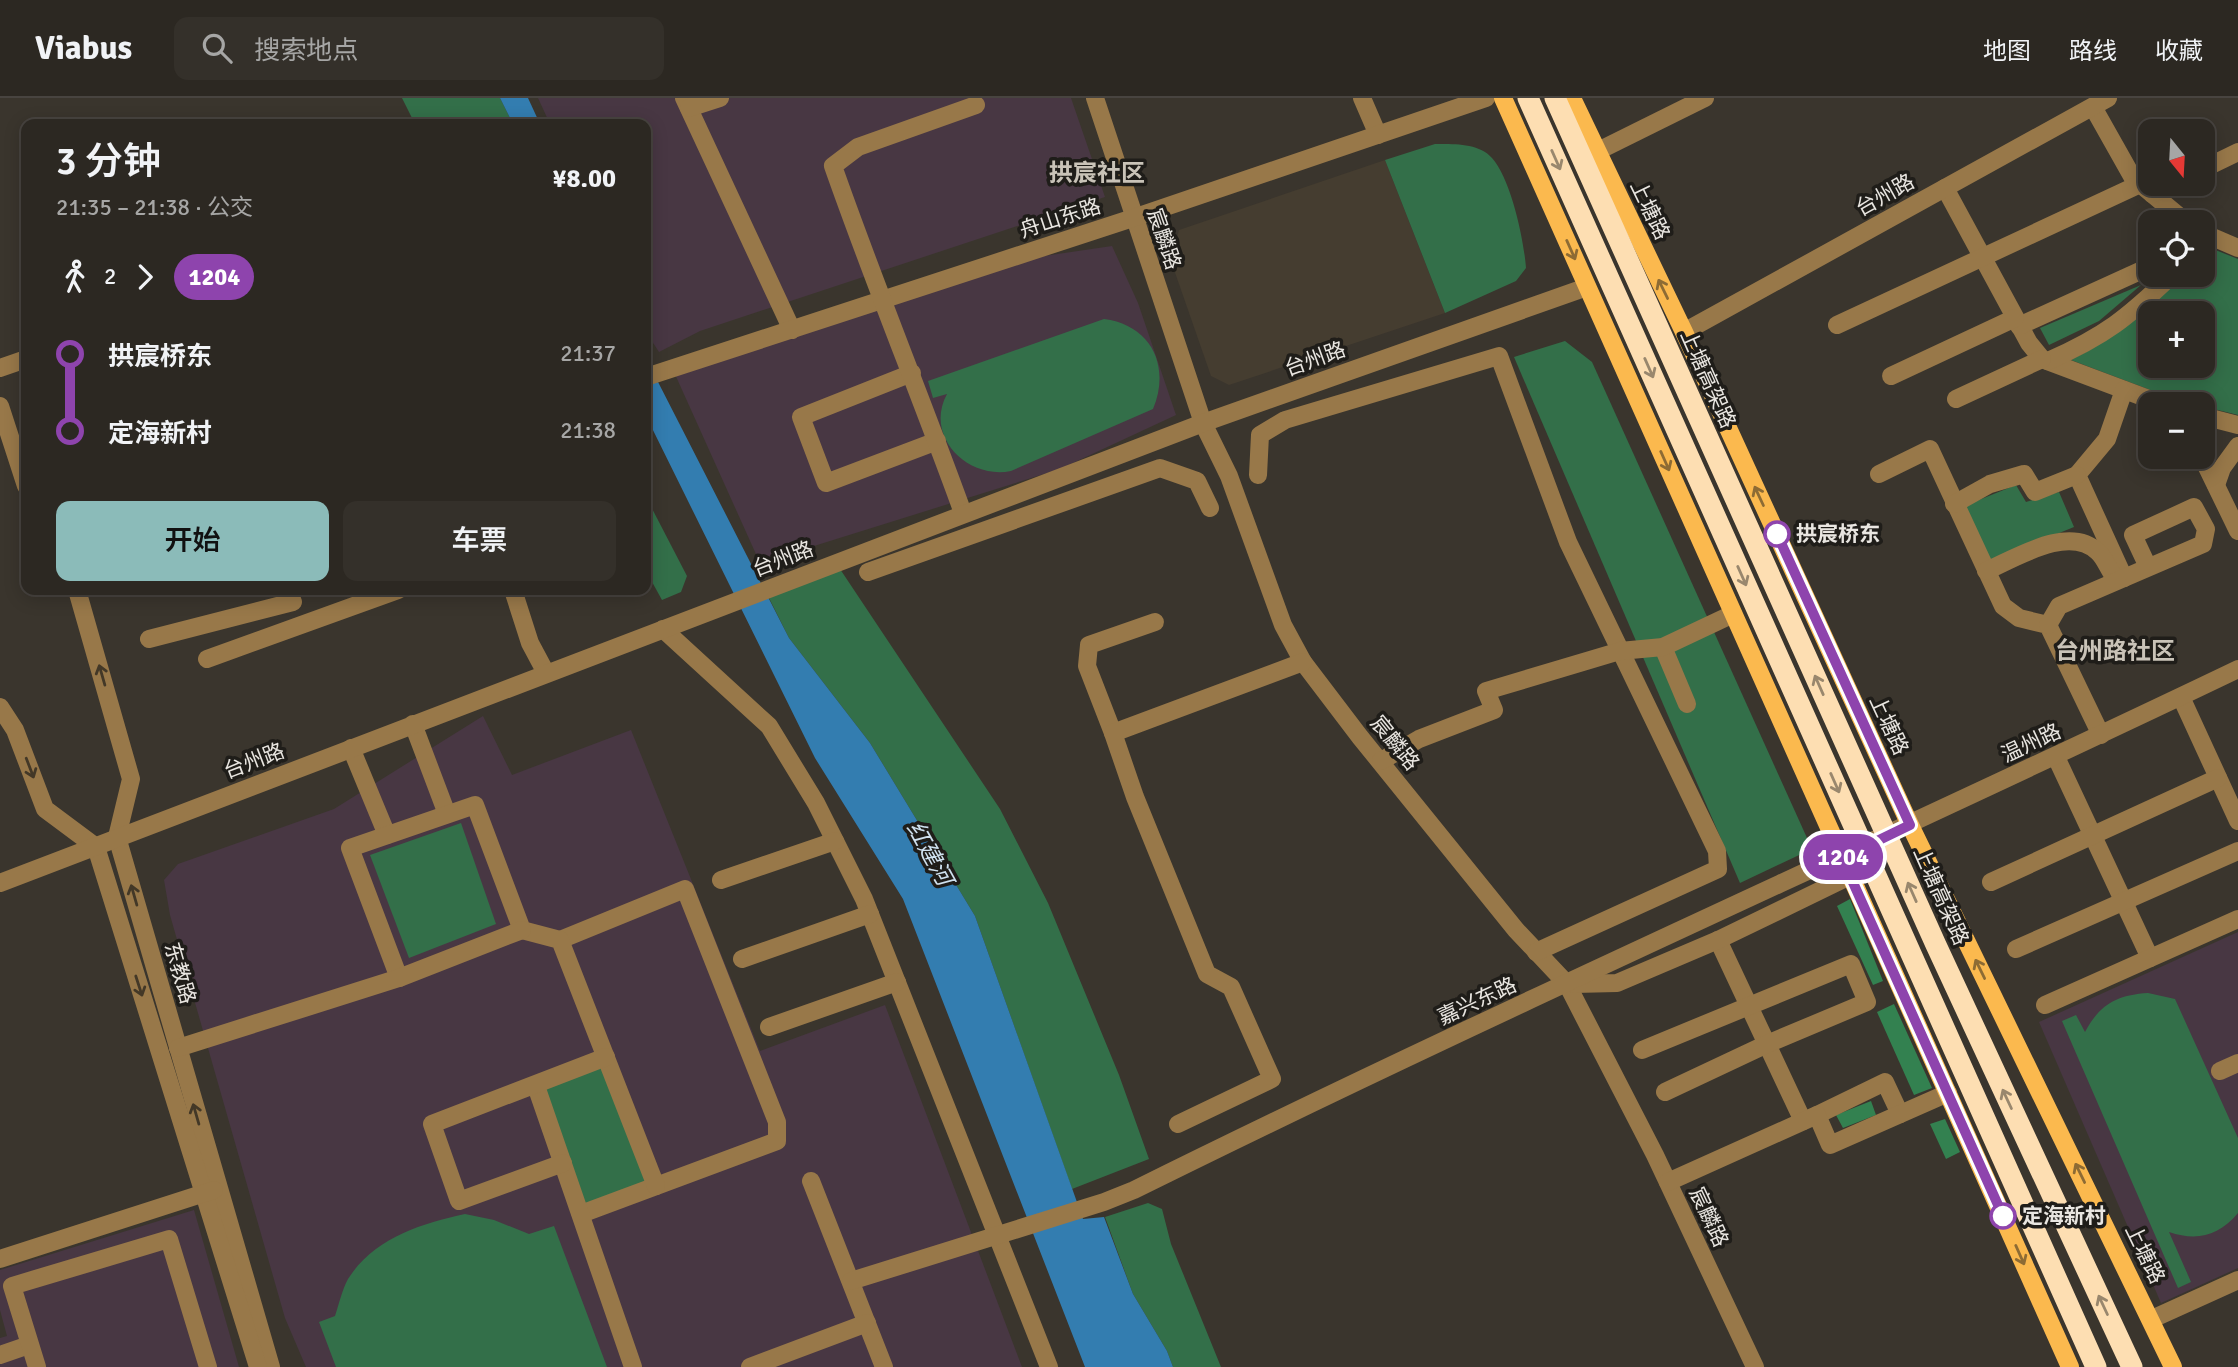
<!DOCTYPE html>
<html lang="zh">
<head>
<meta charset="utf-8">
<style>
  :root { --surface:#2c2822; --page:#34302a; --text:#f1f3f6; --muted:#a6a6a5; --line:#484440; --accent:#8bbbb9 }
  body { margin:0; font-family:Signika,"Noto Sans SC",sans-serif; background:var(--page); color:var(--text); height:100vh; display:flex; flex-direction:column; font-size:26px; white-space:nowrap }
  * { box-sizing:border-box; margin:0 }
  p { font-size:23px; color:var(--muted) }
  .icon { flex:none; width:38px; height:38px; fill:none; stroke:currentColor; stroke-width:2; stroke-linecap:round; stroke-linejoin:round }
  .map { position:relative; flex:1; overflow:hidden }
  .sheet { position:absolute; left:21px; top:21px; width:630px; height:476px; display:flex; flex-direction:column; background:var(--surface); border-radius:14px; box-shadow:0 4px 18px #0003,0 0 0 2px var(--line) }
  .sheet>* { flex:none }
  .badge { padding:0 14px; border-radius:23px; font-size:24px; line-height:46px }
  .needle { width:46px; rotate:162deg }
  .controls { position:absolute; left:2138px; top:21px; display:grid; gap:14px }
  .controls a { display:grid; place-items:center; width:77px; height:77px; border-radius:14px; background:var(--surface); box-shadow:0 4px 18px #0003,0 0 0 2px var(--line); font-size:35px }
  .map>.badge { position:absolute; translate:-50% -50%; box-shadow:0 0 0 4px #fff }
  .legs { display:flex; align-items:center; gap:10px; height:77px; padding:0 35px; font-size:23px }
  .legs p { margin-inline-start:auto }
  .overview { display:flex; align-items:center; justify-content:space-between; height:119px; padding:0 35px }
  h1 { font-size:38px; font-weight:600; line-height:52px }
  .primary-button { display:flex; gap:14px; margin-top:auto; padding:14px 35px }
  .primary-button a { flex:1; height:80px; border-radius:14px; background:var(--accent); color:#111; font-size:28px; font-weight:600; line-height:80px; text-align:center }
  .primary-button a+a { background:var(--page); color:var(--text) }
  ul { padding:0 35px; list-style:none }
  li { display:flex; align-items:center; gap:24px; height:77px; font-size:26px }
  li i { display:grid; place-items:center; width:10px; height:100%; margin:0 9px; background:currentColor }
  li i::after { content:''; width:18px; height:18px; margin:-9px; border:5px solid; border-radius:50%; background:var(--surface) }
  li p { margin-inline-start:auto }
  li:first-child i { background:linear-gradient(#0000 50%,currentColor 0) }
  li:last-child i { background:linear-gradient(currentColor 50%,#0000 0) }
  header { display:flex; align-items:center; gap:42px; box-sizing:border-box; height:98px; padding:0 35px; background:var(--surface); border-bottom:2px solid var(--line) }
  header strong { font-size:33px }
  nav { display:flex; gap:38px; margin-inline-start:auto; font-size:24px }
  .search { width:490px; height:63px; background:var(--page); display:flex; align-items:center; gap:18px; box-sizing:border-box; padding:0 24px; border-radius:14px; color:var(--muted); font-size:26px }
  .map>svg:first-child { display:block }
  .built { fill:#453d30 }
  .education { fill:#483743 }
  .green { fill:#336f49; fill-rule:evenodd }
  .forest { fill:#338150 }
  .water { fill:#337db0 }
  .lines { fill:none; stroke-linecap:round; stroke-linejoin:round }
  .minor { stroke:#987849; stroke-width:18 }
  .major { stroke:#fbb94e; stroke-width:18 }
  .highway-bridge { stroke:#fddeb2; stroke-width:21 }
  .oneway { stroke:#99876d }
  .oneway2 { stroke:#8d6b34 }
  .oneway3 { stroke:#433827 }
  .line-1-casing { stroke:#fff; stroke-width:16 }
  .line-1 { stroke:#8e44ad; stroke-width:10 }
  .stop-1-dot { fill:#fff; stroke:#8e44ad; stroke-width:3.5 }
  .labels { text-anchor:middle; stroke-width:7; stroke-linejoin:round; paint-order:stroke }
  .street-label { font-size:21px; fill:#e9e6e1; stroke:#1f1d19 }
  .stop-label { font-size:21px; font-weight:bold; fill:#e9e6e1; stroke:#1f1d19; text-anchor:start }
  .water-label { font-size:23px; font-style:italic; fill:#cfe1ef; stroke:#1f1d19 }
  .quarter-label { font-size:24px; font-weight:bold; fill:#c9c3b8; stroke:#1f1d19 }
</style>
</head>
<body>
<header>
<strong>Viabus</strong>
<div class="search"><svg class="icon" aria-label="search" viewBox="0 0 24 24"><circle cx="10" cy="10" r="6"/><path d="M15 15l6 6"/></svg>搜索地点</div>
<nav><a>地图</a><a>路线</a><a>收藏</a></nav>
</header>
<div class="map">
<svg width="2238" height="1269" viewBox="0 0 2238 1269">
  <rect width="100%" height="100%" fill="#3a352d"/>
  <path class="built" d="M1385,62l60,153 -216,72 -18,-9 -40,-115 8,-31z"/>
  <g class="education">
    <path d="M538,0h533l34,99 -405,134 -41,21 -13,-20v-208h-96z"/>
    <path d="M1112,148l26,57 38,112 -116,54 -300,94 -86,-191 302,-106z"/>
    <path d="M483,618l29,59 119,-45 129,321 125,-46 137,362h-716l-21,-49 -115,-403 -6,-35 14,-16 156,-55z"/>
    <path d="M2238,834v336l-77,35 -122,-281z"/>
    <path d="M194,1112l45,157h-239v-29l7,-2 -7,-26v-40z"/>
  </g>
  <g class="green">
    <path d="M402,0h98l13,26h-98z"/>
    <path d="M1435,46c19,0 44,-1 57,14 19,21 32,82 34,110l-10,13 -71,32 -60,-153z"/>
    <path d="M2208,149l30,12v156l-61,-15 -106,-40c44,-22 77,-52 114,-85h18v-25zM2151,215h52v53h-52z"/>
    <path d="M2141,187l-42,36 -50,24 -9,-17z"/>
    <path d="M1104,221c47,6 67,47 49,90l-142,62c-44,9 -87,-35 -64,-77l-14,4 -5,-17z"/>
    <path d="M1565,243l27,21 220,487 -72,34 -226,-526z"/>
    <path d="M2016,387l10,17 33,-10 15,35 -84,34 -26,-55z"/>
    <path d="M646,399l41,79 -6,16 -19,8 -16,-29z"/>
    <path d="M836,465l164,246 48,94 71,172 30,84 -77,30 -97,-273 -105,-173 -81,-105 -24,-48z"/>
    <path d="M461,725l35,101 -87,34 -39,-103z"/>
    <path d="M2148,895l27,6 63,139v75c-20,24 -42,28 -69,19l22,50 -13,6 -116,-267 14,-6 9,17c15,-28 32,-37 63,-39z"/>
    <path d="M602,967l46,118 -63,23 -41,-117z"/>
    <path d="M1148,1105l14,6 9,35 50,123h-48l-6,-16 -34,-57 -28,-77z"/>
    <path d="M465,1116l29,6 35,14 25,-8 53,141h-271l-17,-45 16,-6c4,-12 7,-26 13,-37 26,-41 72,-55 117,-65z"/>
  </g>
  <g class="forest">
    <path d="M1850,801l33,82 -10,4 -36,-79z"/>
    <path d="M1894,906l38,84 -18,7 -37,-83z"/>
    <path d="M1871,1003l5,14 -33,13 -7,-13z"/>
    <path d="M1945,1021l15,33 -14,7 -16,-35z"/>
  </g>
  <g class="water">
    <path d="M500,0h28l12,26h-27z"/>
    <path d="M657,282l132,258 81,105 105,173 108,303 21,-2 29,77 34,57 6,16h-88l-182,-468 -88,-141 -169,-342v-30z"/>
  </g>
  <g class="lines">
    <g class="minor">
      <path d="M684,0l108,232"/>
      <path d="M1095,0l108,325 26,53 54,149 20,37 57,75 156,193 51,54 88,171 100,212"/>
      <path d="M1362,0l16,37"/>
      <path d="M2093,9l40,71 53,44"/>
      <path d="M689,10l31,-10"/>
      <path d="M1596,54l109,-54"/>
      <path d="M2203,71l35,-17"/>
      <path d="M1945,90l84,155 13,16 120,45"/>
      <path d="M2152,96l21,-10"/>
      <path d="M2203,135l35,15"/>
      <path d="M1837,227l303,-141"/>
      <path d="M2019,228l132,-60"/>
      <path d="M1684,234l424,-234"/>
      <path d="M2048,263c57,-25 79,-43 124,-86"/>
      <path d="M0,270l26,-9"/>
      <path d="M912,275l-111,44 25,66 111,-42"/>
      <path d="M1891,278l124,-58"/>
      <path d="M646,279l487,-159 353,-120"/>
      <path d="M2124,292l-17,49 -30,36 47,103"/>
      <path d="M1956,301l86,-40"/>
      <path d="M0,308l26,80"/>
      <path d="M2203,318l35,9"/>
      <path d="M2202,359l36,74"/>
      <path d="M1879,376l51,-25 73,157 16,12 29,7 53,110"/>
      <path d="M1258,377l2,-40 25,-15 214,-64 69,186 149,309 1,18 -182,83"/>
      <path d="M2216,387l6,-17 16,-22"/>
      <path d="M1954,406l36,-20 34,-10 11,18 42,-17"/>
      <path d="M963,415c-42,-116 -89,-230 -130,-347l25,-19 118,-42"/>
      <path d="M1986,473c30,-13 83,-47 112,-19 6,5 10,16 15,23"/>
      <path d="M868,474l292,-104 37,13 13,27"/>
      <path d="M77,492l54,189 -14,58 154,530"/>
      <path d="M513,492l17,53 16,30"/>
      <path d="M2048,527l11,-19 144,-62 3,-15 -12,-22 -61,28 15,32"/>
      <path d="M663,531l106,97 47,77 48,96 185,468"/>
      <path d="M149,541l144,-37"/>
      <path d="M1663,549l24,57"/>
      <path d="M207,561l191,-69"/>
      <path d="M2181,599l57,124"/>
      <path d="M0,609l15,23 30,79 51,38 162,520"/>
      <path d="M413,626l34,90"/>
      <path d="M1113,635l-26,-67 2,-21 66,-23"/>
      <path d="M351,650l36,87"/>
      <path d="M2056,659l94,201"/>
      <path d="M1381,663l38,-22 75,-29 -8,-19 134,-40 43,-4 70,-33"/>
      <path d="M721,782l114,-39"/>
      <path d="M1991,784l227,-104"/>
      <path d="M0,785l1203,-460 384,-136"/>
      <path d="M560,842l125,-51 92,233v19l-196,73"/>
      <path d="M1718,842l85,181"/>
      <path d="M2016,851l222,-98"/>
      <path d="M742,861l128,-45"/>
      <path d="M399,880l-49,-130 125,-43 47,125 38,10 96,246"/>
      <path d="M1574,886l43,-1 101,-43 132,-64"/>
      <path d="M2045,907l193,-86"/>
      <path d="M769,929l128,-45"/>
      <path d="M178,950l221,-70 123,-48"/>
      <path d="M1642,952l209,-86 16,38 -100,42 -102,48"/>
      <path d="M2220,973l18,-8"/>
      <path d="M536,988l97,281"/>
      <path d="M1817,1017l68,-33 15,32"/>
      <path d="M1178,1026l94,-45 -41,-92 -24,-13 -72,-177 -22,-64 190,-71"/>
      <path d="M563,1065l-104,38 -27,-77 174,-67"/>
      <path d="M811,1083l73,186"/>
      <path d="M1668,1084l149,-67 13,30 118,-52"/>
      <path d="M0,1161l214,-69"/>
      <path d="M851,1183l253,-79 30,-12c365,-181 737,-345 1104,-521"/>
      <path d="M2152,1221l86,-39"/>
      <path d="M0,1257l29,-10"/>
      <path d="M37,1269l-25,-81 157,-47 39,128"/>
      <path d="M750,1269l117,-44"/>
    </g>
    <g class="major">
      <path d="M1503,0l567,1269"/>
      <path d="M1572,0l112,234 226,493 263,542"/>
    </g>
    <g class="highway-bridge">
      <path d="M1528,0l568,1269"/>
      <path d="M1555,0l381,847 196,422"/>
    </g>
  </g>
  <defs><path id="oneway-shaft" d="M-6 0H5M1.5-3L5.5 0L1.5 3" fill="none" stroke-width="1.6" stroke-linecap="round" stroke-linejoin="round" transform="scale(1.75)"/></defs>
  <g class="oneway">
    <use href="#oneway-shaft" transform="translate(1556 62) rotate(66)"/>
    <use href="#oneway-shaft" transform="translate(1649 270) rotate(66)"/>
    <use href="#oneway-shaft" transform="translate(1742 478) rotate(66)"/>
    <use href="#oneway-shaft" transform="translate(1819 587) rotate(-114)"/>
    <use href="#oneway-shaft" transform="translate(1835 685) rotate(66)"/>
    <use href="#oneway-shaft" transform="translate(1912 794) rotate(-114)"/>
    <use href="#oneway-shaft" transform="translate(2007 1001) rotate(-115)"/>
    <use href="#oneway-shaft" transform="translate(2103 1207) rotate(-115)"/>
  </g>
  <g class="oneway2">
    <use href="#oneway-shaft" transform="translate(1571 152) rotate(66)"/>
    <use href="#oneway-shaft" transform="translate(1663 191) rotate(-116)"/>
    <use href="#oneway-shaft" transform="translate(1665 363) rotate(66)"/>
    <use href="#oneway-shaft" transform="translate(1759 398) rotate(-115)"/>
    <use href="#oneway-shaft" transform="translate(1980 871) rotate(-116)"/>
    <use href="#oneway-shaft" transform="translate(2080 1075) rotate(-116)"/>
    <use href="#oneway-shaft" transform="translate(2020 1157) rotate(66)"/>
  </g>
  <g class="oneway3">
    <use href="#oneway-shaft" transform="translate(102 577) rotate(-106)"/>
    <use href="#oneway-shaft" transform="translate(30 670) rotate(69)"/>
    <use href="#oneway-shaft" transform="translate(134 797) rotate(-106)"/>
    <use href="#oneway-shaft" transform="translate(139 888) rotate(72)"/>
    <use href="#oneway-shaft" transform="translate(196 1016) rotate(-106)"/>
  </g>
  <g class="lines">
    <defs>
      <path id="line-1" d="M1777,436l133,291 -68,33 161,358"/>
    </defs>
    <use href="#line-1" class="line-1-casing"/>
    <use href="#line-1" class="line-1"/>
  </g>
  <g class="stop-1-dot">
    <circle cx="1777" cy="436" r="12"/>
    <circle cx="2003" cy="1118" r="12"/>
  </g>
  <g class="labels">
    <g class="street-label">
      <text transform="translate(1885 97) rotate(-29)" y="7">台州路</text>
      <text transform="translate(1650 112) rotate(64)" y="7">上塘路</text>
      <text transform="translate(1060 120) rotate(-18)" y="7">舟山东路</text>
      <text transform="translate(1164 141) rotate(71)" y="7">宸麟路</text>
      <text transform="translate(1315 261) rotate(-20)" y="7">台州路</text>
      <text transform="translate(1708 281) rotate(66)" y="7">上塘高架路</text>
      <text transform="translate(783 461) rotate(-21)" y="7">台州路</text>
      <text transform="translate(1889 627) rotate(65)" y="7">上塘路</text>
      <text transform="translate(1395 645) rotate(51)" y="7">宸麟路</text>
      <text transform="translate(2031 645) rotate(-25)" y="7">温州路</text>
      <text transform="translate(254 663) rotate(-21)" y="7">台州路</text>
      <text transform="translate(1941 798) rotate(66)" y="7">上塘高架路</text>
      <text transform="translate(180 875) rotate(74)" y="7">东教路</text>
      <text transform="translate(1477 903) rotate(-25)" y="7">嘉兴东路</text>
      <text transform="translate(1709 1119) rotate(65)" y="7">宸麟路</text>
      <text transform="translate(2145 1156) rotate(64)" y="7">上塘路</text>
    </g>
    <g class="stop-label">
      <text x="1796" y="443">拱宸桥东</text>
      <text x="2022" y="1125">定海新村</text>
    </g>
    <g class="water-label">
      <text transform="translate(930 755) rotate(61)" y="8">红建河</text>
    </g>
    <g class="quarter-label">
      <text x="1097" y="83">拱宸社区</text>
      <text x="2115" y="561">台州路社区</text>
    </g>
  </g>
</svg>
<div class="controls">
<a><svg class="needle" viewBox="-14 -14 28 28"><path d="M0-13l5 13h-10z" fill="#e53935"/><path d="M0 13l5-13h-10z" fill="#a6a6a5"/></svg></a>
<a><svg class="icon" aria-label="locate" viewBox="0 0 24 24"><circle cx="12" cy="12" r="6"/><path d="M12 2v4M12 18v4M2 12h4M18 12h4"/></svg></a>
<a>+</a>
<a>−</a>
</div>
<b class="badge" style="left:1843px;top:759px;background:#8e44ad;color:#fff">1204</b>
<section class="sheet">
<div class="overview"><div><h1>3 分钟</h1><p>21:35 – 21:38 · 公交</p></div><b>¥8.00</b></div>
<div class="legs"><svg class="icon" aria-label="walk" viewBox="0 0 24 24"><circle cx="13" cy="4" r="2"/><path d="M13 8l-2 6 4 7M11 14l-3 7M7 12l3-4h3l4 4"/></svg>2<svg class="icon" aria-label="forward" viewBox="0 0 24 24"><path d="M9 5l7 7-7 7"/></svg><b class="badge" style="background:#8e44ad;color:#fff">1204</b></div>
<ul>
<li><i style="color:#8e44ad"></i><b>拱宸桥东</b><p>21:37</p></li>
<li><i style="color:#8e44ad"></i><b>定海新村</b><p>21:38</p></li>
</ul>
<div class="primary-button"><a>开始</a><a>车票</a></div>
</section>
</div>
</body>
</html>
